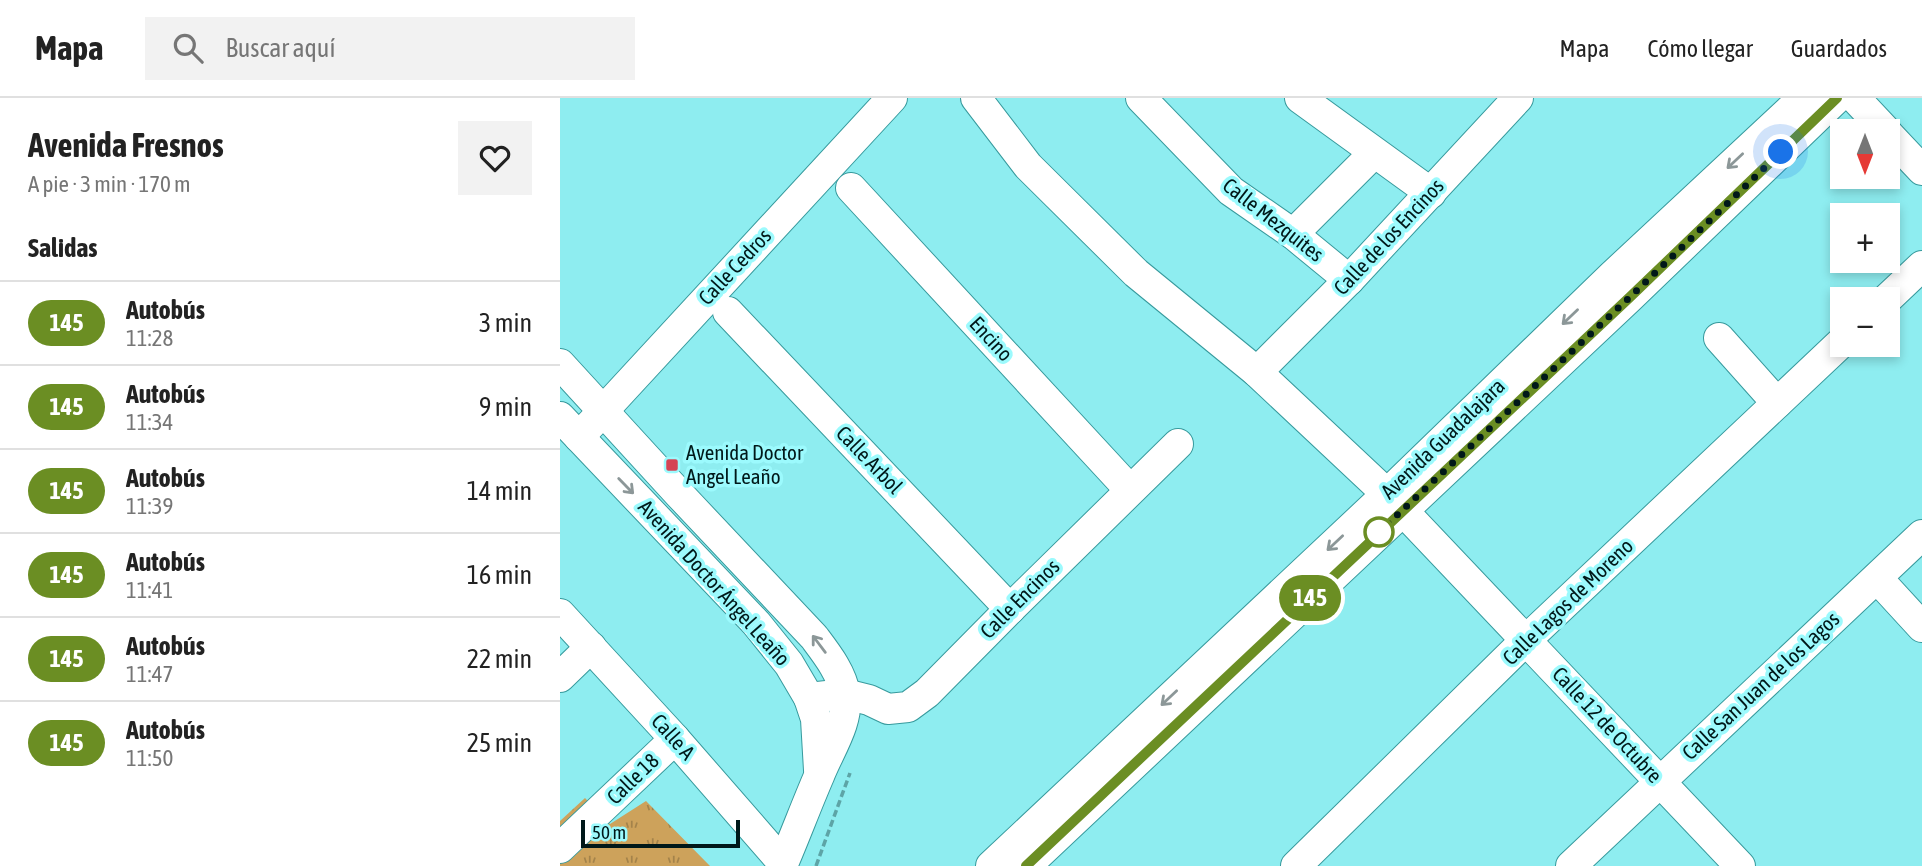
<!DOCTYPE html>
<html lang="es">
<head>
<meta charset="utf-8">
<style>
  :root { --surface:#fff; --page:#f2f2f2; --text:#222; --muted:#767676; --line:#e0e0e0 }
  body { margin:0; font-family:"Asap Condensed",sans-serif; background:var(--page); color:var(--text); height:100vh; display:flex; flex-direction:column; font-size:26px; white-space:nowrap }
  * { box-sizing:border-box; margin:0 }
  p { font-size:23px; color:var(--muted) }
  .icon { flex:none; width:38px; height:38px; fill:none; stroke:currentColor; stroke-width:2; stroke-linecap:round; stroke-linejoin:round }
  .map { position:relative; flex:1; overflow:hidden }
  .sheet { display:flex; flex-direction:column; background:var(--surface); width:560px }
  .sheet>* { flex:none }
  .badge { padding:0 14px; border-radius:23px; font-size:24px; line-height:46px }
  .needle { width:46px; rotate:180deg }
  .tools { position:absolute; left:1270px; top:21px; display:grid; gap:14px }
  .tools a { display:grid; place-items:center; width:70px; height:70px; border-radius:0px; background:var(--surface); box-shadow:0 4px 10px #0003; font-size:35px }
  .scale { position:absolute; left:21px; bottom:18px; width:159px; box-sizing:border-box; padding-left:7px; border:4px solid #001819; border-top:0; font-size:19px; line-height:24px; white-space:nowrap; color:#001819; -webkit-text-stroke:5px #9cfafd; paint-order:stroke }
  .you { position:absolute; width:35px; height:35px; margin:-18px; border:5px solid #fff; border-radius:50%; background:#1a73e8; box-shadow:0 0 0 10px #1a73e833 }
  .map>.badge { position:absolute; translate:-50% -50%; box-shadow:0 0 0 4px #fff }
  h2 { padding:0 28px; font-size:26px; line-height:63px }
  .round { display:grid; place-items:center; flex:none; width:74px; height:74px; border-radius:0px; background:var(--page) }
  .overview { display:flex; align-items:center; justify-content:space-between; height:119px; padding:0 28px }
  h1 { font-size:33px; font-weight:700; line-height:52px }
  ul { padding:0; list-style:none }
  li { display:flex; align-items:center; gap:21px; height:84px; padding:0 28px; border-top:2px solid var(--line) }
  li div { flex:1 }
  li b { display:block; font-size:26px }
  li em { font-style:normal }
  li .badge { min-width:77px; font-weight:700; text-align:center }
  header { display:flex; align-items:center; gap:42px; box-sizing:border-box; height:98px; padding:0 35px; background:var(--surface); border-bottom:2px solid var(--line) }
  header strong { font-size:33px }
  nav { display:flex; gap:38px; margin-inline-start:auto; font-size:24px }
  .search { width:490px; height:63px; background:var(--page); display:flex; align-items:center; gap:18px; box-sizing:border-box; padding:0 24px; border-radius:0px; color:var(--muted); font-size:26px }
  main { display:flex; flex:1; min-height:0 }
  .map>svg:first-child { display:block }
  .park { fill:url(#park-tufts) }
  .lines { fill:none; stroke-linecap:round; stroke-linejoin:round }
  .minor-casing { stroke:#379a9d; stroke-width:32 }
  .path { stroke:#5da4a6; stroke-width:3.5; stroke-dasharray:7 3.5; stroke-linecap:butt }
  .minor { stroke:#fff; stroke-width:30 }
  .oneway { stroke:#8c9798 }
  .line-casing { stroke:#fff; stroke-width:16 }
  .line { stroke:#6b8e23; stroke-width:10 }
  .walk { stroke:#001819; stroke-width:7; stroke-dasharray:0 12.6 }
  .poi-dot { fill:#d54455; stroke:#9cfafd; stroke-width:2.5 }
  .stop-dot { fill:#fff; stroke:#6b8e23; stroke-width:3.5 }
  .labels { text-anchor:middle; stroke-width:7; stroke-linejoin:round; paint-order:stroke }
  .street-label { font-size:21px; fill:#001819; stroke:#9cfafd }
  .poi-label { font-size:21px; fill:#001819; stroke:#9cfafd; text-anchor:start }
</style>
</head>
<body>
<header>
<strong>Mapa</strong>
<div class="search"><svg class="icon" aria-label="search" viewBox="0 0 24 24"><circle cx="10" cy="10" r="6"/><path d="M15 15l6 6"/></svg>Buscar aquí</div>
<nav><a>Mapa</a><a>Cómo llegar</a><a>Guardados</a></nav>
</header>
<main>
<section class="sheet">
<div class="overview"><div><h1>Avenida Fresnos</h1><p>A pie · 3 min · 170 m</p></div><a class="round"><svg class="icon" aria-label="heart" viewBox="0 0 24 24"><path d="M12 20l-8-8c-3-5 5-10 8-4 3-6 11-1 8 4z"/></svg></a></div>
<h2>Salidas</h2>
<ul>
<li><span class="badge" style="background:#6b8e23;color:#fff">145</span><div><b>Autobús</b><p>11:28</p></div><em>3 min</em></li>
<li><span class="badge" style="background:#6b8e23;color:#fff">145</span><div><b>Autobús</b><p>11:34</p></div><em>9 min</em></li>
<li><span class="badge" style="background:#6b8e23;color:#fff">145</span><div><b>Autobús</b><p>11:39</p></div><em>14 min</em></li>
<li><span class="badge" style="background:#6b8e23;color:#fff">145</span><div><b>Autobús</b><p>11:41</p></div><em>16 min</em></li>
<li><span class="badge" style="background:#6b8e23;color:#fff">145</span><div><b>Autobús</b><p>11:47</p></div><em>22 min</em></li>
<li><span class="badge" style="background:#6b8e23;color:#fff">145</span><div><b>Autobús</b><p>11:50</p></div><em>25 min</em></li>
</ul>
</section>
<div class="map">
<svg width="1362" height="768" viewBox="0 0 1362 768">
  <defs>
    <pattern id="park-tufts" width="24" height="20" patternUnits="userSpaceOnUse" patternTransform="scale(1.75)"><rect width="24" height="20" fill="#cda25b"/><path d="M3 7l-1-3M5 7V3M7 7l1-3M15 17l-1-3M17 17v-4M19 17l1-3" fill="none" stroke="#a4834a"/></pattern>
  </defs>
  <rect width="100%" height="100%" fill="#8eedf0"/>
  <path class="park" d="M25,700l25,26 36,-23 64,65h-150v-45z"/>
  <g class="lines">
    <defs>
      <g id="minor">
        <path d="M416,0l52,68 108,107 121,99 130,122 353,372"/>
        <path d="M581,0l90,93 62,43 56,46"/>
        <path d="M740,0l131,95"/>
        <path d="M1295,0l31,33"/>
        <path d="M1328,36l34,36"/>
        <path d="M291,90l279,302"/>
        <path d="M733,136l81,-81"/>
        <path d="M1327,201l35,-33"/>
        <path d="M168,214l282,297"/>
        <path d="M1159,240l58,65"/>
        <path d="M0,266l120,131 134,142c12,16 28,36 31,57 4,29 -16,56 -26,82 -13,30 -24,60 -37,90"/>
        <path d="M697,274l92,-92 169,-182"/>
        <path d="M0,319l196,206 33,41 20,34 7,21 3,51"/>
        <path d="M19,339l313,-339"/>
        <path d="M1317,480l45,49"/>
        <path d="M0,516l115,125 108,124"/>
        <path d="M0,579l31,-30"/>
        <path d="M249,600l36,-4 24,6 19,9 20,-2 19,-14 83,-84 168,-165"/>
        <path d="M0,750l115,-109"/>
        <path d="M431,768l396,-372 225,-218 191,-178"/>
        <path d="M466,768l604,-569 207,-199"/>
        <path d="M736,768l230,-226 317,-299"/>
        <path d="M1011,768l351,-331"/>
      </g>
    </defs>
    <use href="#minor" class="minor-casing"/>
    <path class="path" d="M256,768l34,-93"/>
    <use href="#minor" class="minor"/>
  </g>
  <defs><path id="oneway-shaft" d="M-6 0H5M1.5-3L5.5 0L1.5 3" fill="none" stroke-width="1.6" stroke-linecap="round" stroke-linejoin="round" transform="scale(1.75)"/></defs>
  <g class="oneway">
    <use href="#oneway-shaft" transform="translate(1175 63) rotate(137)"/>
    <use href="#oneway-shaft" transform="translate(1010 219) rotate(136)"/>
    <use href="#oneway-shaft" transform="translate(66 388) rotate(46)"/>
    <use href="#oneway-shaft" transform="translate(775 445) rotate(137)"/>
    <use href="#oneway-shaft" transform="translate(259 546) rotate(-127)"/>
    <use href="#oneway-shaft" transform="translate(609 600) rotate(137)"/>
  </g>
  <g class="lines">
    <defs>
      <path id="line" d="M466,768l604,-569 207,-199"/>
    </defs>
    <use href="#line" class="line-casing"/>
    <use href="#line" class="line"/>
    <path class="walk" d="M819,434l251,-235 151,-145"/>
  </g>
  <rect class="poi-dot" x="105" y="360" width="14" height="14" rx="3.5"/>
  <circle class="stop-dot" cx="819" cy="434" r="14"/>
  <g class="labels">
    <g class="street-label">
      <text transform="translate(713 122) rotate(38)" y="7">Calle Mezquites</text>
      <text transform="translate(829 139) rotate(-47)" y="7">Calle de los Encinos</text>
      <text transform="translate(175 169) rotate(-47)" y="7">Calle Cedros</text>
      <text transform="translate(431 241) rotate(47)" y="7">Encino</text>
      <text transform="translate(883 341) rotate(-44)" y="7">Avenida Guadalajara</text>
      <text transform="translate(309 362) rotate(46)" y="7">Calle Arbol</text>
      <text transform="translate(154 485) rotate(48)" y="7">Avenida Doctor Ángel Leaño</text>
      <text transform="translate(460 501) rotate(-45)" y="7">Calle Encinos</text>
      <text transform="translate(1008 504) rotate(-44)" y="7">Calle Lagos de Moreno</text>
      <text transform="translate(1201 588) rotate(-43)" y="7">Calle San Juan de los Lagos</text>
      <text transform="translate(1047 627) rotate(47)" y="7">Calle 12 de Octubre</text>
      <text transform="translate(113 639) rotate(48)" y="7">Calle A</text>
      <text transform="translate(73 681) rotate(-44)" y="7">Calle 18</text>
    </g>
    <g class="poi-label">
      <text x="126" y="362">Avenida Doctor<tspan x="126" dy="24">Angel Leaño</tspan></text>
    </g>
  </g>
</svg>
<div class="tools">
<a><svg class="needle" viewBox="-14 -14 28 28"><path d="M0-13l5 13h-10z" fill="#e53935"/><path d="M0 13l5-13h-10z" fill="#767676"/></svg></a>
<a>+</a>
<a>−</a>
</div>
<div class="scale">50 m</div>
<div class="you" style="left:1221px;top:54px"></div>
<b class="badge" style="left:750px;top:500px;background:#6b8e23;color:#fff">145</b>
</div>
</main>
</body>
</html>
